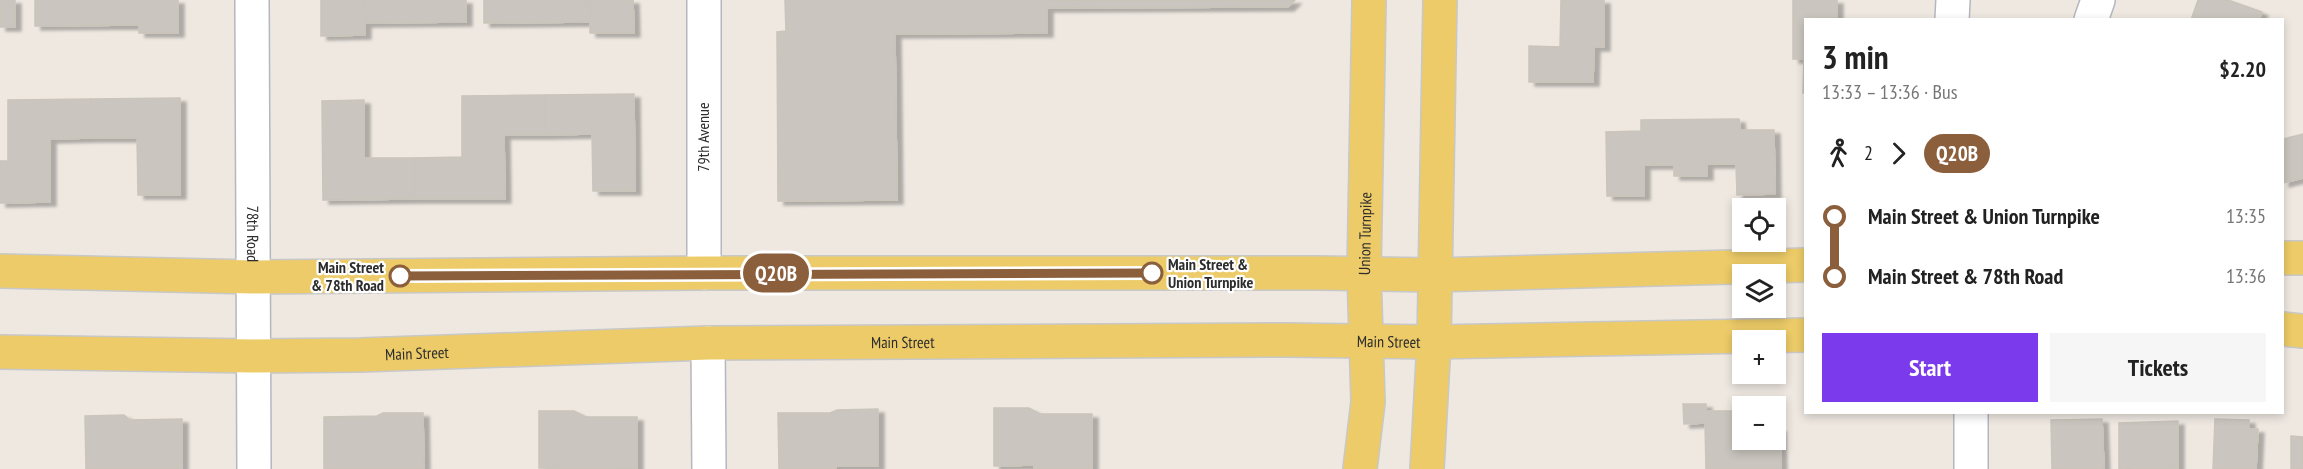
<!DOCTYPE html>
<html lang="en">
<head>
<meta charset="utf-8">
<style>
  :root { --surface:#fff; --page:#f6f6f6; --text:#222; --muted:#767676; --accent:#7c3aed }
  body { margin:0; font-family:"PT Sans Narrow",sans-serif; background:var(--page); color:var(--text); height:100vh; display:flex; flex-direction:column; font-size:22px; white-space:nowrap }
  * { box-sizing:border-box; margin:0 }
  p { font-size:20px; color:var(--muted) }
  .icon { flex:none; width:33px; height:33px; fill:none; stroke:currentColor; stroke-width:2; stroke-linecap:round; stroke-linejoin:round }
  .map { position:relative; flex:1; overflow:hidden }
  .side { position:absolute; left:1804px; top:18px; width:480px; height:396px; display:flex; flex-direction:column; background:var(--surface); border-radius:0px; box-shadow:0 3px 9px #0003 }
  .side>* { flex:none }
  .badge { padding:0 12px; border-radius:20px; font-size:21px; line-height:39px }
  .buttons { position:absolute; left:1732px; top:198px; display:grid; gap:12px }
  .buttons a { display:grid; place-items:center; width:54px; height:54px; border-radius:0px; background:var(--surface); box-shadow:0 3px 9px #0003; font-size:30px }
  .map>.badge { position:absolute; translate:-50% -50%; box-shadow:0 0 0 3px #fff }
  .legs { display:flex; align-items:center; gap:9px; height:66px; padding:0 18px; font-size:20px }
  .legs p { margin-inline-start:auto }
  .headline { display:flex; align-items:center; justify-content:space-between; height:102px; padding:0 18px }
  h1 { font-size:33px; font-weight:800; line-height:45px }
  .button { display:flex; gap:12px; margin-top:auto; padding:12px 18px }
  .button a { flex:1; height:69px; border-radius:0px; background:var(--accent); color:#fff; font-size:24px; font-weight:800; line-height:69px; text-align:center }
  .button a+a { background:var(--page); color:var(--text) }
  ul { padding:0 18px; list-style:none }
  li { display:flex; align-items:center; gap:21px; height:60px; font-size:22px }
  li i { display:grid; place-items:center; width:9px; height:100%; margin:0 8px; background:currentColor }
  li i::after { content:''; width:15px; height:15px; margin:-8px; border:4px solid; border-radius:50%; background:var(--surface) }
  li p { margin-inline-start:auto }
  li:first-child i { background:linear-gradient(#0000 50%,currentColor 0) }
  li:last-child i { background:linear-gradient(currentColor 50%,#0000 0) }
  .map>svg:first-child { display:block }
  .building { fill:#cac6bf; stroke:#cac4ba; stroke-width:1.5; filter:url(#shadow) }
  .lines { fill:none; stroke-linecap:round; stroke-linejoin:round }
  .minor-casing { stroke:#b4b7c0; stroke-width:36 }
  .major-casing { stroke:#c8c8c8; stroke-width:36 }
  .minor { stroke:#fff; stroke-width:33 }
  .major { stroke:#eccb68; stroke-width:33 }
  .line-1-casing { stroke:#fff; stroke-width:14 }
  .line-1 { stroke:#8b5e3c; stroke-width:9 }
  .stop-1-dot { fill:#fff; stroke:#8b5e3c; stroke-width:3 }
  .labels { text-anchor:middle; stroke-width:4.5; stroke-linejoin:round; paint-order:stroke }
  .street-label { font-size:16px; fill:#2d2d2d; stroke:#fff }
  .stop-label { font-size:16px; font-weight:bold; fill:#2d2d2d; stroke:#fff; text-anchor:start }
</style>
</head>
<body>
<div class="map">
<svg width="2303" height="469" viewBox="0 0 2303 469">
  <defs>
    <filter id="shadow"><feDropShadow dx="6" dy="4" stdDeviation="1.5" flood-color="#0004"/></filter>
  </defs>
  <rect width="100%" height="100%" fill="#eee8e1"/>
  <g class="building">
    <rect x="0" y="0" width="15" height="27"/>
    <path d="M35,0h143v33h-39v-8l-104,1z"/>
    <path d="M321,0h44v35l-44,1z"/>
    <path d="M365,0h101v22l-101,1z"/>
    <path d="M484,0h106v22l-106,1z"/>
    <path d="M590,0h43l1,33h-44z"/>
    <path d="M785,0h510l-7,7 -241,1v25l-152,1 2,166 -119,1 -1,-169 9,-1z"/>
    <path d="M1561,0h43v47h-10l-1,35h-64v-36l31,1z"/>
    <path d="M1793,0h44v20h-31v73h-3l1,-34h-11z"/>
    <path d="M2198,0h30l34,12 -3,8h-68z"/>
    <path d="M634,94l1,97h-42l-1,-57 -47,1v-40z"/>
    <path d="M545,95v40h-41l1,64h-91v-41l48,-1v-61z"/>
    <path d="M180,98v97h-42l-1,-57h-46v-39z"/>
    <path d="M91,99v39l-41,1v63l-50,1v-42h8v-61z"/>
    <path d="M364,100v58h50v41l-91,1 -1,-99z"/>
    <path d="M1739,119l1,11h34l1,64 -38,1 -1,-31h-29v12h-33v-11h-30v31h-37l-1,-64 35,-1v-11z"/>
    <path d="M2303,134v44l-20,5v-44z"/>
    <path d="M1683,404h23v7h37v29h33v-12h4l1,41h-75l-1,-46 -21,1z"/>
    <path d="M994,408h35l11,6h52v55h-58v-4l-40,1z"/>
    <path d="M878,409v57h-42v3h-57l-1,-56h52l7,-3z"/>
    <path d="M539,411h35l12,6h51v52l-98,-1z"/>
    <path d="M383,413h40l1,56h-100v-52l53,-1z"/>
    <path d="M124,415l6,5 52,-1v50h-96l-1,-53z"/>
    <path d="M2102,419l2,50h-52l-1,-49z"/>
    <path d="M2215,419l34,1v9h9l-2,40h-43z"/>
    <path d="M2178,421v47l-59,1v-46z"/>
    <path d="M2291,436l12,1v32h-12z"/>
  </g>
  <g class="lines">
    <defs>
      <g id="minor">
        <path id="s1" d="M252,0l2,469"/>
        <path d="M704,0v273"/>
        <path d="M1952,20l1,-20"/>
        <path d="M2091,20l7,-20"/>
        <path d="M708,343l1,126"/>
        <path d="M1971,412v57"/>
      </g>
      <g id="major">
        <path d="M2283,258h20"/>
        <path d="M0,271l253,6 451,-4h616l114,2 372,-10"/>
        <path d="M2283,329l20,2"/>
        <path id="s2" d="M0,352l253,4 107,-1 348,-12 578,-3 148,2 372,-7"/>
        <path id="s3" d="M1360,469l8,-67 -4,-129 5,-273"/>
        <path d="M1427,469l7,-127 6,-342"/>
      </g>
    </defs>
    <use href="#minor" class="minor-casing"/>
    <use href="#major" class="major-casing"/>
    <use href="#minor" class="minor"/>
    <use href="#major" class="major"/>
  </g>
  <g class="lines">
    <defs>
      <path id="line-1" d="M400,276l752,-3"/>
    </defs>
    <use href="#line-1" class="line-1-casing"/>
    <use href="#line-1" class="line-1"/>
  </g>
  <g class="stop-1-dot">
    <circle cx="1152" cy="273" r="10"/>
    <circle cx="400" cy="276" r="10"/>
  </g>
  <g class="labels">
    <g class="street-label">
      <text transform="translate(703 137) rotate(-90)" y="6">79th Avenue</text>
      <text dy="6" stroke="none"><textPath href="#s1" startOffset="234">78th Road</textPath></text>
      <text dy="6" stroke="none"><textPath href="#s3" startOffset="236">Union Turnpike</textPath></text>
      <text dy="6" stroke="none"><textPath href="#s2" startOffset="1389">Main Street</textPath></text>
      <text dy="6" stroke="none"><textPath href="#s2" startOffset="903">Main Street</textPath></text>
      <text dy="6" stroke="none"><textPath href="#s2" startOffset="417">Main Street</textPath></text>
    </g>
    <g class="stop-label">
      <text x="1168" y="270">Main Street &amp;<tspan x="1168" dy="18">Union Turnpike</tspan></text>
      <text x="384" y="273" text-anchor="end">Main Street<tspan x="384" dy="18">&amp; 78th Road</tspan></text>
    </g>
  </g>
</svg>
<div class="buttons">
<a><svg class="icon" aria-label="locate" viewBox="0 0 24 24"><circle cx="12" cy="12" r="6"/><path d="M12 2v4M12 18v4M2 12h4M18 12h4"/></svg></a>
<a><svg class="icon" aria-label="layers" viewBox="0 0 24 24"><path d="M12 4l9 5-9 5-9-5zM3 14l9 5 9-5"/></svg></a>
<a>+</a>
<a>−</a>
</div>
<b class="badge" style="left:776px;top:273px;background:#8b5e3c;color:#fff">Q20B</b>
<section class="side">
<div class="headline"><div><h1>3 min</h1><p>13:33 – 13:36 · Bus</p></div><b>$2.20</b></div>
<div class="legs"><svg class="icon" aria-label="walk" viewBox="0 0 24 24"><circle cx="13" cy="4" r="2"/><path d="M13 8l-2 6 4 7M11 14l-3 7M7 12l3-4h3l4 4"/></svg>2<svg class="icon" aria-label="forward" viewBox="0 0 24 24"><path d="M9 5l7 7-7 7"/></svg><b class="badge" style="background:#8b5e3c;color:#fff">Q20B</b></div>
<ul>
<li><i style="color:#8b5e3c"></i><b>Main Street &amp; Union Turnpike</b><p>13:35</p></li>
<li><i style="color:#8b5e3c"></i><b>Main Street &amp; 78th Road</b><p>13:36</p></li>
</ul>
<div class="button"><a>Start</a><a>Tickets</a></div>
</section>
</div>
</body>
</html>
